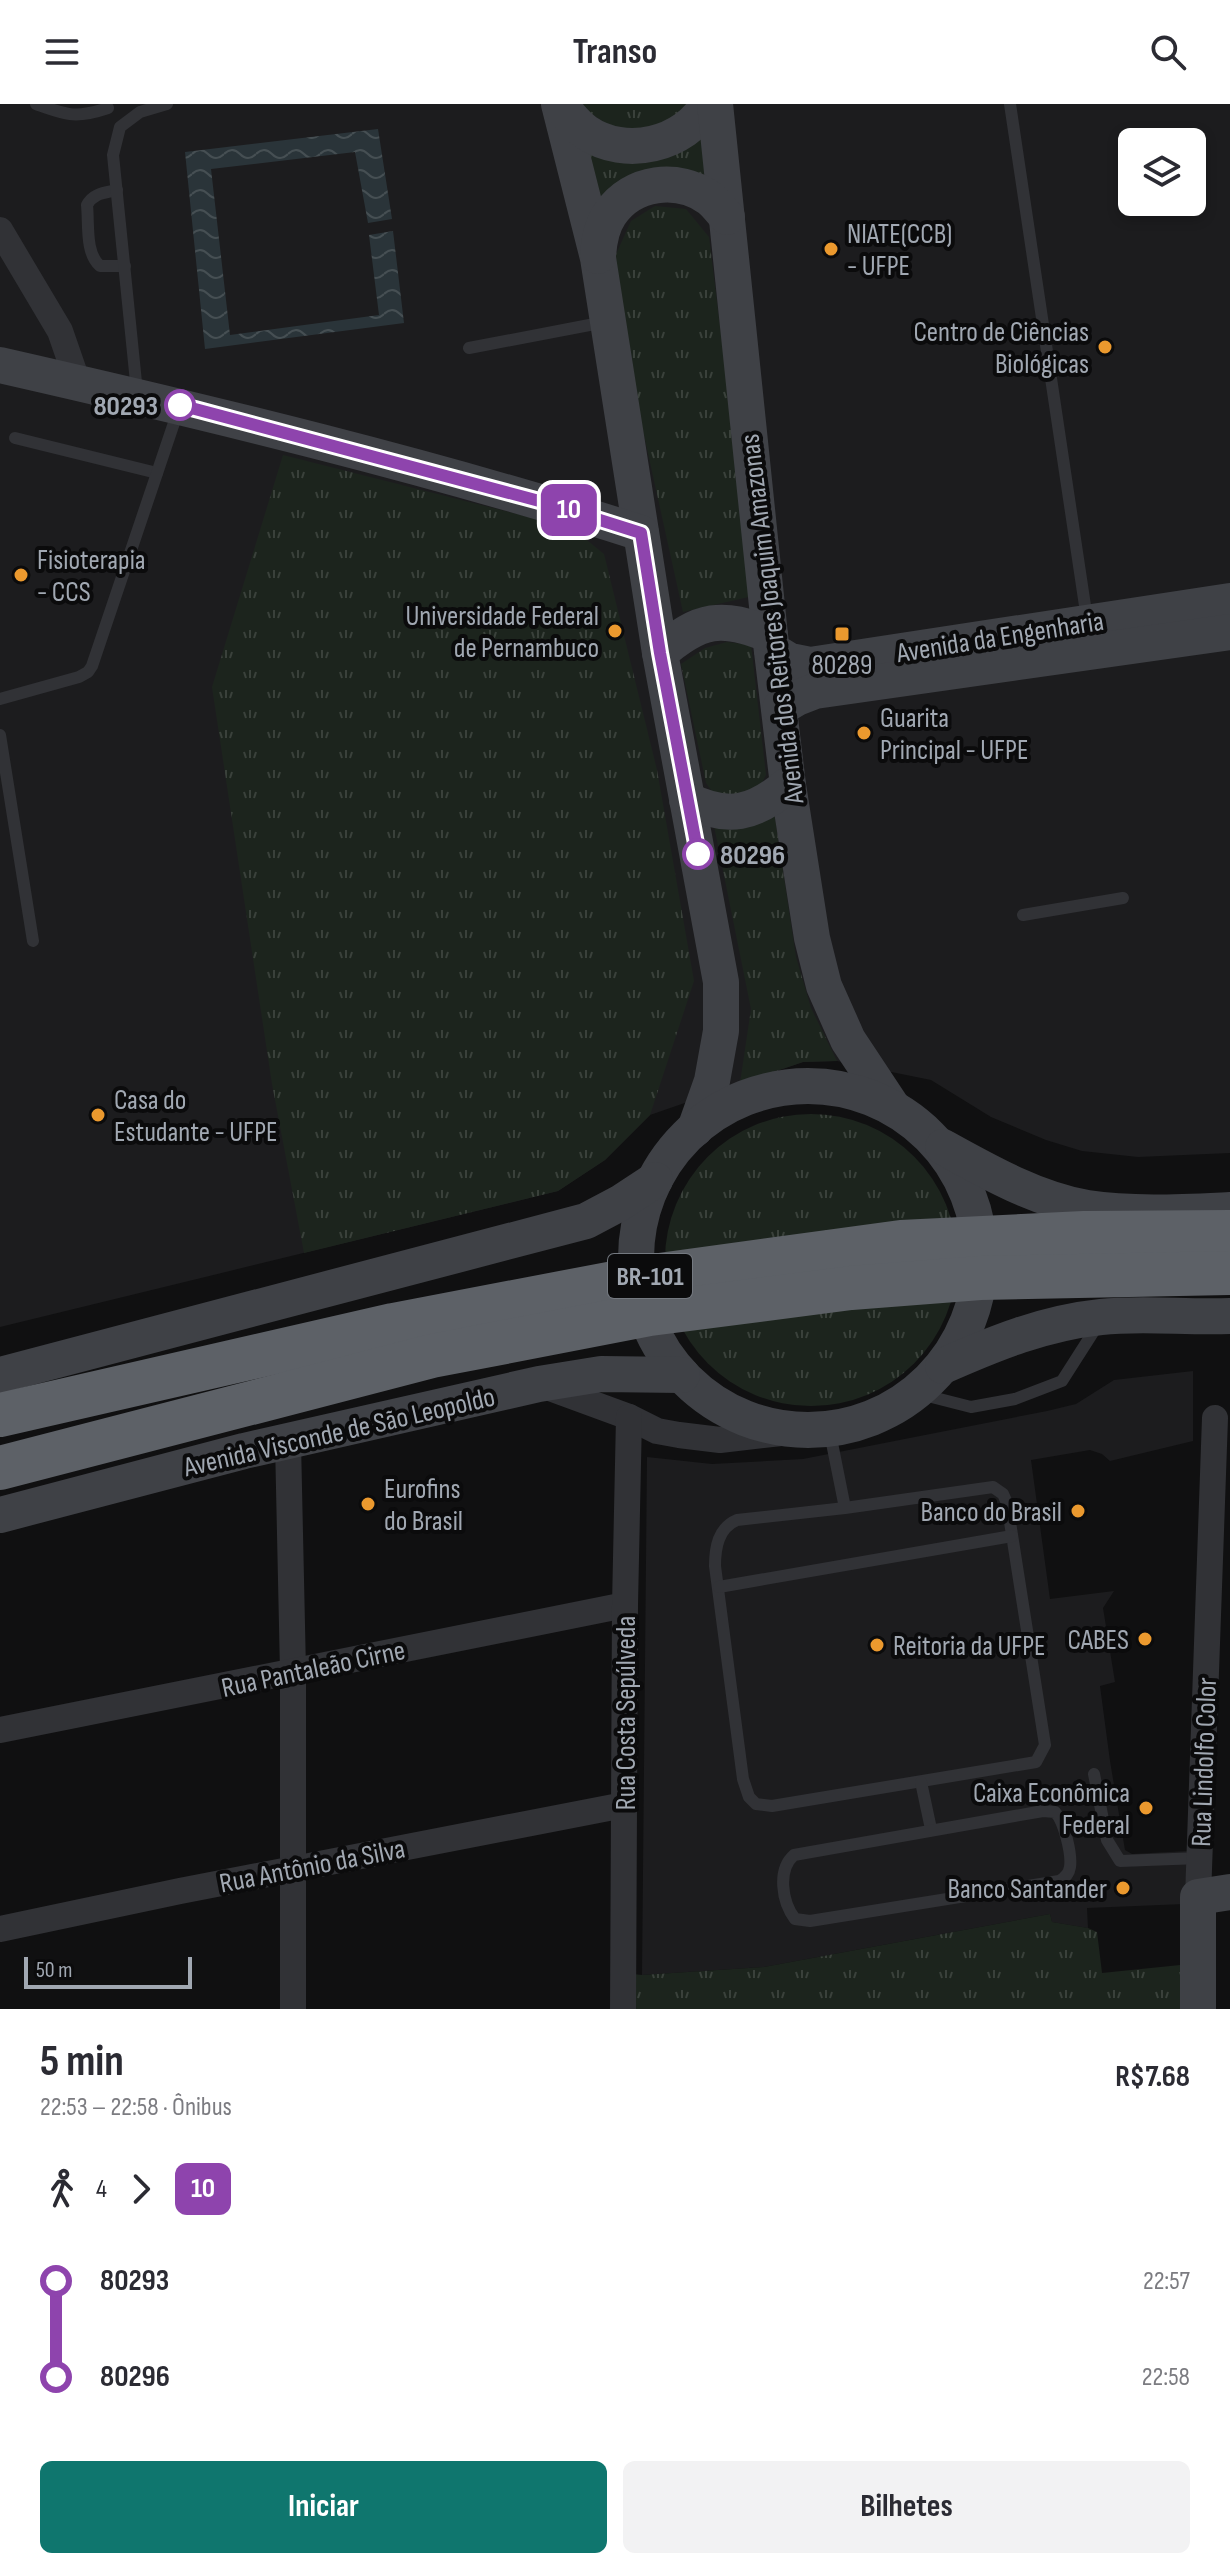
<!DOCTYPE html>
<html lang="pt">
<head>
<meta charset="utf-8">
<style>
  :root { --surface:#fff; --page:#f2f2f3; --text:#2b2b33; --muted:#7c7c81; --accent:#0f766e }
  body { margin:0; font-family:"Sofia Sans Condensed",sans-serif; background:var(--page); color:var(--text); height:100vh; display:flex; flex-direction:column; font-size:30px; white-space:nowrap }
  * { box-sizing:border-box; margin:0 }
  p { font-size:26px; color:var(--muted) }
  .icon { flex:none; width:44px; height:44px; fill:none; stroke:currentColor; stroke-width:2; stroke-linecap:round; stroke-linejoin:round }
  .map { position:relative; height:1905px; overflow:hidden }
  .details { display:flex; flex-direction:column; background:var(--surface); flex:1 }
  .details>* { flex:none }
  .badge { padding:0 16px; border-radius:12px; font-size:28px; line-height:52px }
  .controls { position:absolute; left:1118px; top:24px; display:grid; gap:16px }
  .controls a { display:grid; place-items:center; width:88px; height:88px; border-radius:12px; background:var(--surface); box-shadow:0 4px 12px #0003; font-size:40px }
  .scale { position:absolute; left:24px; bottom:20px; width:168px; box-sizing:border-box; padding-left:8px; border:4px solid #a1a8b2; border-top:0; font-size:22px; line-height:28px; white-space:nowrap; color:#a1a8b2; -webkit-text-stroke:6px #0b0b0c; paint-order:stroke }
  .map>.badge { position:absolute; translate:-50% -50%; box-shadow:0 0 0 4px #fff }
  .legs { display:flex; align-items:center; gap:12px; height:88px; padding:0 40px; font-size:26px }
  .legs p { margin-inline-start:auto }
  .head { display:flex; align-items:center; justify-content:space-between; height:136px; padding:0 40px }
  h1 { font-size:44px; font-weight:700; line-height:60px }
  .button { display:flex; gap:16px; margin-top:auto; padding:16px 40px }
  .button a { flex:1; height:92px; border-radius:12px; background:var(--accent); color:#fff; font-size:32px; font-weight:700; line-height:92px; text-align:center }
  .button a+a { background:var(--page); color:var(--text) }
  ul { padding:0 40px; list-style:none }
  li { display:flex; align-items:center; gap:28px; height:96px; font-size:30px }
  li i { display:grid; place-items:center; width:12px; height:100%; margin:0 10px; background:currentColor }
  li i::after { content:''; width:20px; height:20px; margin:-10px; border:6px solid; border-radius:50%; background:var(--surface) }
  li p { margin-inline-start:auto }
  li:first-child i { background:linear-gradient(#0000 50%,currentColor 0) }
  li:last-child i { background:linear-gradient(currentColor 50%,#0000 0) }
  header { display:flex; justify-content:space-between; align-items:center; height:104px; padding:0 40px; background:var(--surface); font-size:36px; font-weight:700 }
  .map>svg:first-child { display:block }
  .built { fill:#1c1c1e; fill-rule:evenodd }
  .grass { fill:url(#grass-tufts) }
  .water { fill:url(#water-waves) }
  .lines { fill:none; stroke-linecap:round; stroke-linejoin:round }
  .lane { stroke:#313236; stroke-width:12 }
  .street { stroke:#313236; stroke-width:26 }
  .secondary { stroke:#3f4146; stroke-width:36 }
  .highway { stroke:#5d6167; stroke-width:44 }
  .line-1-casing { stroke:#fff; stroke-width:18 }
  .line-1 { stroke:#8e44ad; stroke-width:12 }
  .poi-dot { fill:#eb992e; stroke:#0b0b0c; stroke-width:3 }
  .stop-1-dot { fill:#fff; stroke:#8e44ad; stroke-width:4 }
  .labels { text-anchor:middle; stroke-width:8; stroke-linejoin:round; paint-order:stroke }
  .shield { fill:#0b0b0c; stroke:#747980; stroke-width:2 }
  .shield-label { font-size:26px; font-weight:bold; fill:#a1a8b2 }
  .poi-label { font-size:28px; fill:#a1a8b2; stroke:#0b0b0c; text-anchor:start }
  .stop-label { font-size:28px; font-weight:bold; fill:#a1a8b2; stroke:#0b0b0c; text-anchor:end }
  .street-label { font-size:28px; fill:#a1a8b2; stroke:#0b0b0c }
</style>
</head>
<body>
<header><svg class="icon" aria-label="menu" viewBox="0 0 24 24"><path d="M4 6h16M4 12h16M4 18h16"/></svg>Transo<svg class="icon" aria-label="search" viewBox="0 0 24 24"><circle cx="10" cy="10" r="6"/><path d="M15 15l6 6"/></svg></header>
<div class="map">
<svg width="1230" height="1905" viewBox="0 0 1230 1905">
  <defs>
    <pattern id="grass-tufts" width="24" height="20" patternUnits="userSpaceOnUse" patternTransform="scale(2)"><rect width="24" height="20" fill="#1c241d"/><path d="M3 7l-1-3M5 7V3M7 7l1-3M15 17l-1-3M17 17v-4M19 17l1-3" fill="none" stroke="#3a413b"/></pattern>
    <pattern id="water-waves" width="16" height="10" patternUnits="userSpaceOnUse" patternTransform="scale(2)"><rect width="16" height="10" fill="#2a3439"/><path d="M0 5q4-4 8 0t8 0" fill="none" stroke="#464f53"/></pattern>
  </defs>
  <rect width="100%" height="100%" fill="#101011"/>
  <g class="built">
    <path d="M0,0h1230v1049l-92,4 -56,-6 -36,-11 -55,-23 -60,-37 -94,-19 -34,1 -153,53 -45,45 -47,31 -558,136zM1132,38h60v60h-60z"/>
    <path d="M1193,1267v70l-83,20 -8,-7 -12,-4 -59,10 19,139 64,-8 -11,17 12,74 -15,4 10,75 15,89 7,4 55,-3 -2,53 -98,4 1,20 -36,-6 -2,-8 -286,53 -122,8 5,-518 65,7 91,-5 244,-48 29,-7 38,-24z"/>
  </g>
  <g class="grass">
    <path d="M575,0h114l-24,27 -29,11z"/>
    <path d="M704,13l9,70 -110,26 -27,-71z"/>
    <path d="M655,102l31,3 23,28 44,359 -70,16 -75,-340 23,-51z"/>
    <path d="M283,351l289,73 32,26 53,216 37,211 -44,134 -45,45 -47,31 -254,62 -32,-169 -60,-397z"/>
    <path d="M727,538l24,3 15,130 -10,19h-42l-8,-11 -25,-119 24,-16z"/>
    <path d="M773,701l23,152 15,51 26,53 -34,1 -63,21 11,-74 -39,-193z"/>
    <circle cx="811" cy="1156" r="146"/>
    <path d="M1050,1810l2,8 36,6 9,4 5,41 108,-11v47h-587v-36l19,2 122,-8z"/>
  </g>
  <path class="water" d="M378,25l14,90 -24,4 -13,-71 -144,17 19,166 149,-20 -10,-80 24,-4 11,92 -199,26 -20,-197z"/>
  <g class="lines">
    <g class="lane">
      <path d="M36,0c31,11 39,15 72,4"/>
      <path d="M1010,0l77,515"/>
      <path d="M117,86c-12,3 -24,3 -30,15 2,19 -2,48 13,61h25"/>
      <path d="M469,244l136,-26"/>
      <path d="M137,288l-24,-237 7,-28 20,-15 27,-8"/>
      <path d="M15,334l142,35"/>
      <path d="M0,595l79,-22 9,-5 4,-6 87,-258"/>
      <path d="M0,631l33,206"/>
      <path d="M1023,811l100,-17"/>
      <path d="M916,1289l55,14 44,-8 47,-18 37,-58"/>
      <path d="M829,1324l16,80 148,-21 10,7 4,9 38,242 -9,17 -264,44 -16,-2 -7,-7 -6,-18 -28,-213c0,-18 3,-38 22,-46l108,-12"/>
      <path d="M719,1483l293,-51"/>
      <path d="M1094,1670l13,66 13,21 80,-3"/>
      <path d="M921,1678l10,47"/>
      <path d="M1043,1707l12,1c9,9 17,42 15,55 -1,7 -5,11 -11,14l-249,40 -15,-2c-13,-17 -18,-49 -1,-64z"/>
    </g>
    <g class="street">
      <path d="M0,126l60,101 18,52"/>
      <path d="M539,1280l90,33 28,14 22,4 41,5 88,-10"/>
      <path d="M288,1338l5,229v338"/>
      <path d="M0,1626l625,-125"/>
      <path d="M1198,1793l17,-479"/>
      <path d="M0,1825l180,-38 444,-86"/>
      <path d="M623,1905l2,-404 4,-188"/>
    </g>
    <g class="secondary">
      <path d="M559,0l39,154 62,395 61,329v49l-9,50 -17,48"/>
      <path d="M560,0c8,11 15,20 26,28 39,27 99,13 122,-28"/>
      <path d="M715,0l55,531 18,150 24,153 12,48 24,54 45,68"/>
      <path d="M598,152c1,-15 3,-29 12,-42 22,-33 68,-38 99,-16 7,5 12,13 18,19"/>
      <path d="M0,261c215,49 430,101 641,168"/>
      <path d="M772,546l18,11 20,4 420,-64"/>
      <path d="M660,549c40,-35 62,-38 110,-18"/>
      <path d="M780,604l17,-10 18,-7 415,-59"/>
      <path d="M687,696c41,20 67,14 101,-15"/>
      <circle cx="808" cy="1154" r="172"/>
      <path d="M943,1043c45,25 93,52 144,61 44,7 98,4 143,2"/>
      <path d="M943,1262c52,-23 101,-43 158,-49 42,-5 86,1 129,-1"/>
      <path d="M0,1271l586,-154 34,-18 35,-23"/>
      <path d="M0,1411l244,-64 295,-67 62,-10 81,1"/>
      <path d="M1198,1905v-112l32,-5"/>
    </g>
    <g class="highway">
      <path d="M0,1311l393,-90 252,-48 256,-35 183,-9 146,-1"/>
      <path d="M0,1364l432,-112 218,-42 201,-26 129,-10 250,-5"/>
    </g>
  </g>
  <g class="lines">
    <defs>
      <path id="line-1" d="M180,301l363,97 98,31 19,120 38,201"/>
    </defs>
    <use href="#line-1" class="line-1-casing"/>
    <use href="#line-1" class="line-1"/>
  </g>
  <g class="poi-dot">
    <circle cx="831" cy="145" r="8"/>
    <circle cx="1105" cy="243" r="8"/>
    <circle cx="21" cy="471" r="8"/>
    <circle cx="615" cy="527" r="8"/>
    <rect x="834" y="522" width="16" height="16" rx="4"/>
    <circle cx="864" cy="629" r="8"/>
    <circle cx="98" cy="1011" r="8"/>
    <circle cx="368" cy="1400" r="8"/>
    <circle cx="1078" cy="1407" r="8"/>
    <circle cx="1145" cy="1535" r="8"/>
    <circle cx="877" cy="1541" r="8"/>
    <circle cx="1146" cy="1704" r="8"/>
    <circle cx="1123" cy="1784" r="8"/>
  </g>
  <g class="stop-1-dot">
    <circle cx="180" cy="301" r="14"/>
    <circle cx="698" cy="750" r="14"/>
  </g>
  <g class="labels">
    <rect class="shield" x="608" y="1150" width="84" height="44" rx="6"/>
    <g class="shield-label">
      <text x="650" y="1181">BR-101</text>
    </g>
    <g class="poi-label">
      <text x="847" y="139">NIATE(CCB)<tspan x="847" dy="32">- UFPE</tspan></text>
      <text x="1089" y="237" text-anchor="end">Centro de Ciências<tspan x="1089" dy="32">Biológicas</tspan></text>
      <text x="37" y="465">Fisioterapia<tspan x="37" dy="32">- CCS</tspan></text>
      <text x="599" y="521" text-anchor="end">Universidade Federal<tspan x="599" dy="32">de Pernambuco</tspan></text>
      <text x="842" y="570" text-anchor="middle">80289</text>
      <text x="880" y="623">Guarita<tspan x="880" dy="32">Principal - UFPE</tspan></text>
      <text x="114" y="1005">Casa do<tspan x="114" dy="32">Estudante - UFPE</tspan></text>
      <text x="384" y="1394">Eurofins<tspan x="384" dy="32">do Brasil</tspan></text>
      <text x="1062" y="1417" text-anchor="end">Banco do Brasil</text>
      <text x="1129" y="1545" text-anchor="end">CABES</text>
      <text x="893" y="1551">Reitoria da UFPE</text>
      <text x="1130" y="1698" text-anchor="end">Caixa Econômica<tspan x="1130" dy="32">Federal</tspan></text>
      <text x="1107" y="1794" text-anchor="end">Banco Santander</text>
    </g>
    <g class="stop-label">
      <text x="158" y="311">80293</text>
      <text x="720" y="760" text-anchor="start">80296</text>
    </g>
    <g class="street-label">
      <text transform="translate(771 515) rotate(-97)" y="10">Avenida dos Reitores Joaquim Amazonas</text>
      <text transform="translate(1000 532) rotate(-9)" y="10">Avenida da Engenharia</text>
      <text transform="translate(339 1327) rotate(-13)" y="10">Avenida Visconde de São Leopoldo</text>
      <text transform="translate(313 1564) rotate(-12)" y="10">Rua Pantaleão Cirne</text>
      <text transform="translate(625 1609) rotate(-90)" y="10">Rua Costa Sepúlveda</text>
      <text transform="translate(1203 1658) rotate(-88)" y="10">Rua Lindolfo Color</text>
      <text transform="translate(312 1761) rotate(-11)" y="10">Rua Antônio da Silva</text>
    </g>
  </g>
</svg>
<div class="controls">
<a><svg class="icon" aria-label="layers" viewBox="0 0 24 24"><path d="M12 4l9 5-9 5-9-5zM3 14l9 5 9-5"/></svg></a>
</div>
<div class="scale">50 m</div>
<b class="badge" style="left:569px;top:406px;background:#8e44ad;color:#fff">10</b>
</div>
<section class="details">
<div class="head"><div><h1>5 min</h1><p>22:53 – 22:58 · Ônibus</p></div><b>R$7.68</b></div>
<div class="legs"><svg class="icon" aria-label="walk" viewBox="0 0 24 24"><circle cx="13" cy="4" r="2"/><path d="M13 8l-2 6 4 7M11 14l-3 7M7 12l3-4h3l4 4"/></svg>4<svg class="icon" aria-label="forward" viewBox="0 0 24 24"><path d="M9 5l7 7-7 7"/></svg><b class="badge" style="background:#8e44ad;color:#fff">10</b></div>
<ul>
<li><i style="color:#8e44ad"></i><b>80293</b><p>22:57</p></li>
<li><i style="color:#8e44ad"></i><b>80296</b><p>22:58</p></li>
</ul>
<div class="button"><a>Iniciar</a><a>Bilhetes</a></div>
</section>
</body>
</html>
